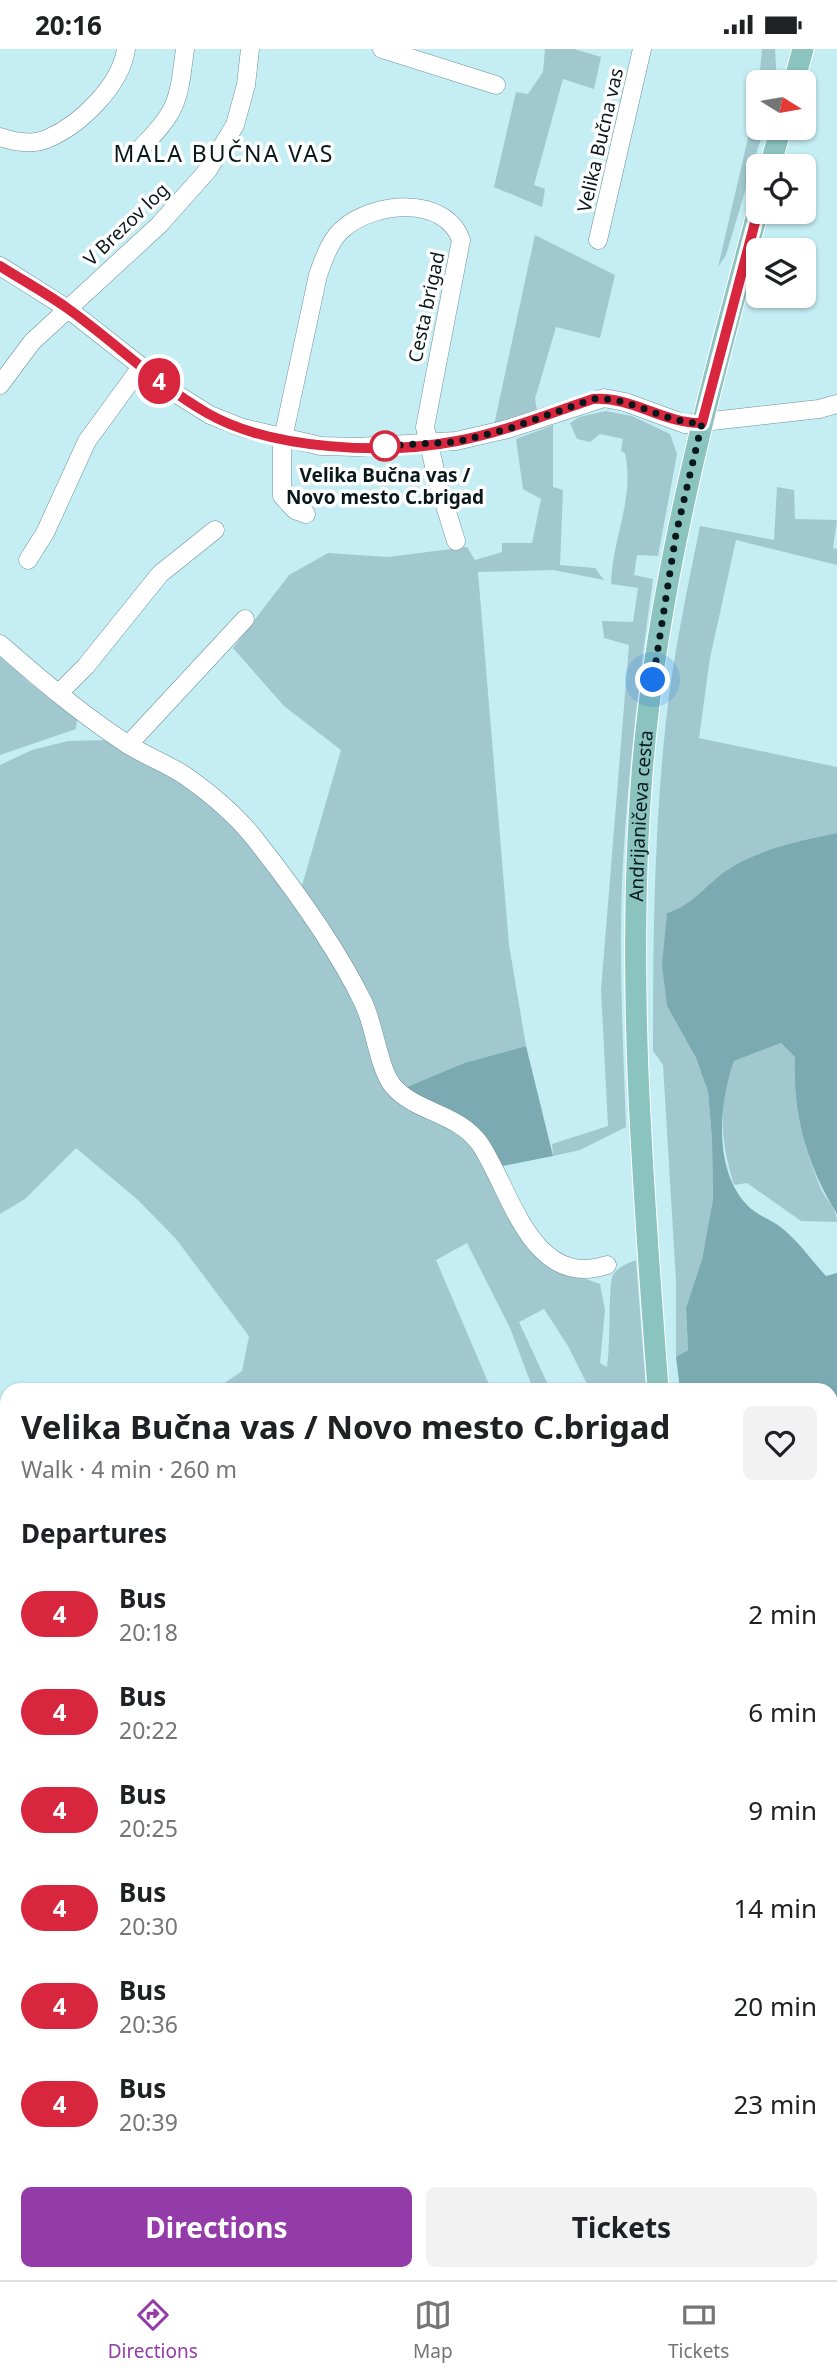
<!DOCTYPE html>
<html lang="en">
<head>
<meta charset="utf-8">
<style>
  :root { --surface:#fff; --page:#f2f2f2; --text:#202124; --muted:#757577; --line:#e0e0e0; --accent:#933ba8 }
  body { margin:0; font-family:"Noto Sans",sans-serif; background:var(--page); color:var(--text); height:100vh; display:flex; flex-direction:column; font-size:26px; white-space:nowrap }
  * { box-sizing:border-box; margin:0 }
  p { font-size:23px; color:var(--muted) }
  .icon { flex:none; width:38px; height:38px; fill:none; stroke:currentColor; stroke-width:2; stroke-linecap:round; stroke-linejoin:round }
  .map { position:relative; flex:1; overflow:hidden }
  .drawer { position:absolute; left:0px; top:1334px; width:838px; height:898px; display:flex; flex-direction:column; background:var(--surface); border-radius:21px 21px 0 0; box-shadow:0 2px 5px #0004 }
  .drawer>* { flex:none }
  .badge { padding:0 14px; border-radius:23px; font-size:24px; line-height:46px }
  .needle { width:46px; rotate:101deg }
  .tools { position:absolute; left:746px; top:21px; display:grid; gap:14px }
  .tools a { display:grid; place-items:center; width:70px; height:70px; border-radius:10px; background:var(--surface); box-shadow:0 2px 5px #0004; font-size:35px }
  .you { position:absolute; width:35px; height:35px; margin:-18px; border:5px solid #fff; border-radius:50%; background:#1a73e8; box-shadow:0 0 0 10px #1a73e833 }
  .map>.badge { position:absolute; translate:-50% -50%; box-shadow:0 0 0 4px #fff }
  h2 { padding:0 21px; font-size:26px; line-height:63px }
  .round { display:grid; place-items:center; flex:none; width:74px; height:74px; border-radius:10px; background:var(--page) }
  .headline { display:flex; align-items:center; justify-content:space-between; height:119px; padding:0 21px }
  h1 { font-size:33px; font-weight:700; line-height:52px }
  .cta { display:flex; gap:14px; margin-top:auto; padding:14px 21px }
  .cta a { flex:1; height:80px; border-radius:10px; background:var(--accent); color:#fff; font-size:28px; font-weight:700; line-height:80px; text-align:center }
  .cta a+a { background:var(--page); color:var(--text) }
  ul { padding:0; list-style:none }
  li { display:flex; align-items:center; gap:21px; height:98px; padding:0 21px }
  li div { flex:1 }
  li b { display:block; font-size:26px }
  li em { font-style:normal }
  li .badge { min-width:77px; font-weight:700; text-align:center }
  .status { display:flex; justify-content:space-between; align-items:center; height:49px; padding:0 35px; background:var(--surface); direction:ltr }
  .status svg { height:19px; fill:currentColor }
  .tabs { display:flex; justify-content:space-around; align-items:center; height:98px; border-top:2px solid var(--line); background:var(--surface); font-size:19px; color:var(--muted) }
  .tabs a { display:grid; justify-items:center; gap:4px }
  .tabs .current { color:var(--accent) }
  .map>svg:first-child { display:block }
  .green { fill:#a2c8cf }
  .forest { fill:#7caab2 }
  .lines { fill:none; stroke-linecap:round; stroke-linejoin:round }
  .minor-casing { stroke:#6d9299; stroke-width:19 }
  .major-casing { stroke:#fff; stroke-width:23 }
  .minor { stroke:#fff; stroke-width:18 }
  .major { stroke:#8bc3bf; stroke-width:21 }
  .line-casing { stroke:#fff; stroke-width:16 }
  .line { stroke:#d7263d; stroke-width:10 }
  .walk { stroke:#09181b; stroke-width:7; stroke-dasharray:0 12.6 }
  .stop-dot { fill:#fff; stroke:#d7263d; stroke-width:3.5 }
  .labels { text-anchor:middle; stroke-width:7; stroke-linejoin:round; paint-order:stroke }
  .street-label { font-size:19px; fill:#09181b; stroke:#fff }
  .stop-label { font-size:19px; font-weight:bold; fill:#09181b; stroke:#fff }
  .quarter-label { font-size:23px; letter-spacing:2px; fill:#09181b; stroke:#fff }
</style>
</head>
<body>
<div class="status"><b>20:16</b><svg viewBox="0 0 49 12"><path d="M0 12V9h3v3zM5 12V6h3v6zM10 12V3h3v9zM15 12V0h3v12zM26 1h20v11H26zM47 4h2v5h-2z"/></svg></div>
<div class="map">
<svg width="837" height="2231" viewBox="0 0 837 2231">
  <rect width="100%" height="100%" fill="#c5edf4"/>
  <g class="green">
    <path d="M545,0h29l27,8 -7,32 -31,-10 -29,106 11,4 -3,18 -48,-20 22,-95 12,2 15,-22z"/>
    <path d="M762,0h13l2,33h-18z"/>
    <path d="M758,46v33h6l-38,127 -8,12z"/>
    <path d="M535,186l80,40 -15,63 -44,-11 -21,72 2,11 -43,15z"/>
    <path d="M606,362l26,5 38,18 7,20 -19,102 -21,-1 -3,20 19,4c-14,100 -26,201 -31,302 -3,82 1,164 4,246l-46,23 -27,6 -1,-12 56,-18 -7,-136 28,-345 -25,-7 -2,-17 31,1 5,-34 -27,-4c1,-45 24,-86 14,-131l-4,-2 2,-12 -23,-5 -10,8 -13,-3 -7,-16 9,-6z"/>
    <path d="M553,376v62l10,3 -3,75 35,3 9,12 -51,-10 -75,2 31,373 17,101 -62,17 -62,26 -103,-193 42,-146 -57,-44 -51,-58 56,-73 39,-22 60,4 79,-10 8,13 27,-8v-9h30l9,-44 -18,-10 -7,-50z"/>
    <path d="M777,438l17,3 1,29 42,1 -4,28 4,1v16l-101,-25 -26,118 -11,80 138,29v66c-39,8 -79,16 -113,39 -19,14 -33,34 -57,41v93l29,52 12,34 4,47 1,60 -11,60 -16,49 2,42 -12,7v-76l-13,-216 -10,-14c0,-110 1,-220 13,-330 7,-66 21,-130 34,-195l74,14z"/>
    <path d="M0,605l29,28 48,37 -1,10 -76,26z"/>
    <path d="M109,691l93,56 41,39 70,93 45,70 23,76 89,65 27,49 75,86 28,10 5,26 -5,53 7,4c4,-18 1,-84 6,-92 5,-8 15,-12 23,-15l10,129h-63l5,-3 -20,-40 -24,-37 -25,13 31,67h-17l-23,-61 -43,-85 -31,17 55,129h-275l26,-18 7,-35 -73,-97 -38,-39 -62,-52 -51,51 -25,15v-449l32,-15 36,-9z"/>
    <path d="M781,994l14,14c-3,46 8,89 26,132 6,12 16,20 16,33l-36,-1 -54,-38 -13,2c-14,-46 -16,-78 0,-124z"/>
    <path d="M7,1449v106l-7,4v-108z"/>
    <path d="M7,1944v48l-7,3v-47z"/>
    <path d="M7,2044v53c-7,-12 -7,-40 0,-53z"/>
  </g>
  <g class="forest">
    <path d="M837,784v381c-30,-48 -45,-101 -42,-157l-14,-14 -47,18c-15,42 -21,108 13,144 9,10 25,15 36,24 16,13 29,32 43,47l11,-3v1007h-654l-2,-7h650v-884h-151l-4,-32 12,-7 -2,-42 16,-49 11,-60 -1,-60 -4,-47 -12,-34 -29,-52 -5,-41 5,-52c24,-7 38,-27 57,-41 34,-23 74,-31 113,-39z"/>
    <path d="M526,997l27,110 -55,11 -21,-36 -75,-42 62,-26z"/>
    <path d="M7,1555v389l-7,4v-389z"/>
  </g>
  <g class="lines">
    <defs>
      <g id="minor">
        <path d="M382,0l114,36"/>
        <path d="M0,88c15,5 33,9 49,1 32,-14 72,-53 77,-89"/>
        <path d="M138,102c40,-41 40,-47 47,-102"/>
        <path d="M598,191l44,-191"/>
        <path d="M0,217l68,43 107,84 35,22 33,13 78,18 37,1 98,-6 52,-12 96,-31 21,4 60,22 134,-15 18,-5"/>
        <path d="M0,336l32,-43 127,-117 49,-55 27,-45 11,-40 4,-36"/>
        <path d="M306,465l-11,-4 -13,-14v-53l36,-168c6,-16 12,-36 26,-47 30,-26 101,-33 117,12l-36,187 13,56 18,58"/>
        <path d="M28,511l17,-27 42,-92 54,-74"/>
        <path d="M0,595c40,35 80,69 124,98 19,13 42,21 60,33 26,18 52,40 71,64 37,47 82,109 108,163 12,24 15,65 30,84 23,27 66,27 87,58 31,46 51,146 127,121"/>
        <path d="M59,644l27,-27 74,-92 55,-44"/>
        <path d="M128,696l117,-126"/>
      </g>
      <g id="major">
        <path d="M794,33l9,-33"/>
        <path d="M770,117l11,-38"/>
        <path id="s1" d="M658,1340c-15,-204 -32,-410 -16,-615 15,-192 66,-378 116,-563"/>
        <path d="M0,2027l7,-4"/>
        <path d="M0,2121l7,6"/>
        <path d="M61,2224l1,7"/>
      </g>
    </defs>
    <use href="#minor" class="minor-casing"/>
    <use href="#major" class="major-casing"/>
    <use href="#minor" class="minor"/>
    <use href="#major" class="major"/>
  </g>
  <g class="lines">
    <defs>
      <path id="line" d="M0,217c22,14 46,27 67,42 48,34 89,76 140,105 64,37 179,42 250,28 47,-9 91,-27 136,-42 39,-3 71,25 109,24l56,-212"/>
    </defs>
    <use href="#line" class="line-casing"/>
    <use href="#line" class="line"/>
    <path class="walk" d="M385,397h-5l76,-4 52,-13 85,-30c39,-3 71,25 109,24l-26,111 -23,146"/>
  </g>
  <circle class="stop-dot" cx="385" cy="397" r="14"/>
  <g class="labels">
    <g class="street-label">
      <text transform="translate(600 91) rotate(-77)" y="7">Velika Bučna vas</text>
      <text transform="translate(126 175) rotate(-44)" y="7">V Brezov log</text>
      <text transform="translate(426 258) rotate(-78)" y="7">Cesta brigad</text>
      <text dy="7" stroke="none"><textPath href="#s1" startOffset="574">Andrijaničeva cesta</textPath></text>
    </g>
    <g class="stop-label">
      <text x="385" y="433">Velika Bučna vas /<tspan x="385" dy="22">Novo mesto C.brigad</tspan></text>
    </g>
    <g class="quarter-label">
      <text x="224" y="113">MALA BUČNA VAS</text>
    </g>
  </g>
</svg>
<div class="tools">
<a><svg class="needle" viewBox="-14 -14 28 28"><path d="M0-13l5 13h-10z" fill="#e53935"/><path d="M0 13l5-13h-10z" fill="#757577"/></svg></a>
<a><svg class="icon" aria-label="locate" viewBox="0 0 24 24"><circle cx="12" cy="12" r="6"/><path d="M12 2v4M12 18v4M2 12h4M18 12h4"/></svg></a>
<a><svg class="icon" aria-label="layers" viewBox="0 0 24 24"><path d="M12 4l9 5-9 5-9-5zM3 14l9 5 9-5"/></svg></a>
</div>
<div class="you" style="left:653px;top:631px"></div>
<b class="badge" style="left:159px;top:332px;background:#d7263d;color:#fff">4</b>
<section class="drawer">
<div class="headline"><div><h1>Velika Bučna vas / Novo mesto C.brigad</h1><p>Walk · 4 min · 260 m</p></div><a class="round"><svg class="icon" aria-label="heart" viewBox="0 0 24 24"><path d="M12 20l-8-8c-3-5 5-10 8-4 3-6 11-1 8 4z"/></svg></a></div>
<h2>Departures</h2>
<ul>
<li><span class="badge" style="background:#d7263d;color:#fff">4</span><div><b>Bus</b><p>20:18</p></div><em>2 min</em></li>
<li><span class="badge" style="background:#d7263d;color:#fff">4</span><div><b>Bus</b><p>20:22</p></div><em>6 min</em></li>
<li><span class="badge" style="background:#d7263d;color:#fff">4</span><div><b>Bus</b><p>20:25</p></div><em>9 min</em></li>
<li><span class="badge" style="background:#d7263d;color:#fff">4</span><div><b>Bus</b><p>20:30</p></div><em>14 min</em></li>
<li><span class="badge" style="background:#d7263d;color:#fff">4</span><div><b>Bus</b><p>20:36</p></div><em>20 min</em></li>
<li><span class="badge" style="background:#d7263d;color:#fff">4</span><div><b>Bus</b><p>20:39</p></div><em>23 min</em></li>
</ul>
<div class="cta"><a>Directions</a><a>Tickets</a></div>
</section>
</div>
<nav class="tabs">
<a class="current"><svg class="icon" aria-label="directions" viewBox="0 0 24 24"><path d="M12 3l9 9-9 9-9-9zM9 14v-3h6M13 9l2 2-2 2"/></svg>Directions</a>
<a><svg class="icon" aria-label="map" viewBox="0 0 24 24"><path d="M3 6l6-2 6 2 6-2v14l-6 2-6-2-6 2zM9 4v14M15 6v14"/></svg>Map</a>
<a><svg class="icon" aria-label="tickets" viewBox="0 0 24 24"><path d="M3 7h18v10H3zM15 7v10"/></svg>Tickets</a>
</nav>
</body>
</html>
